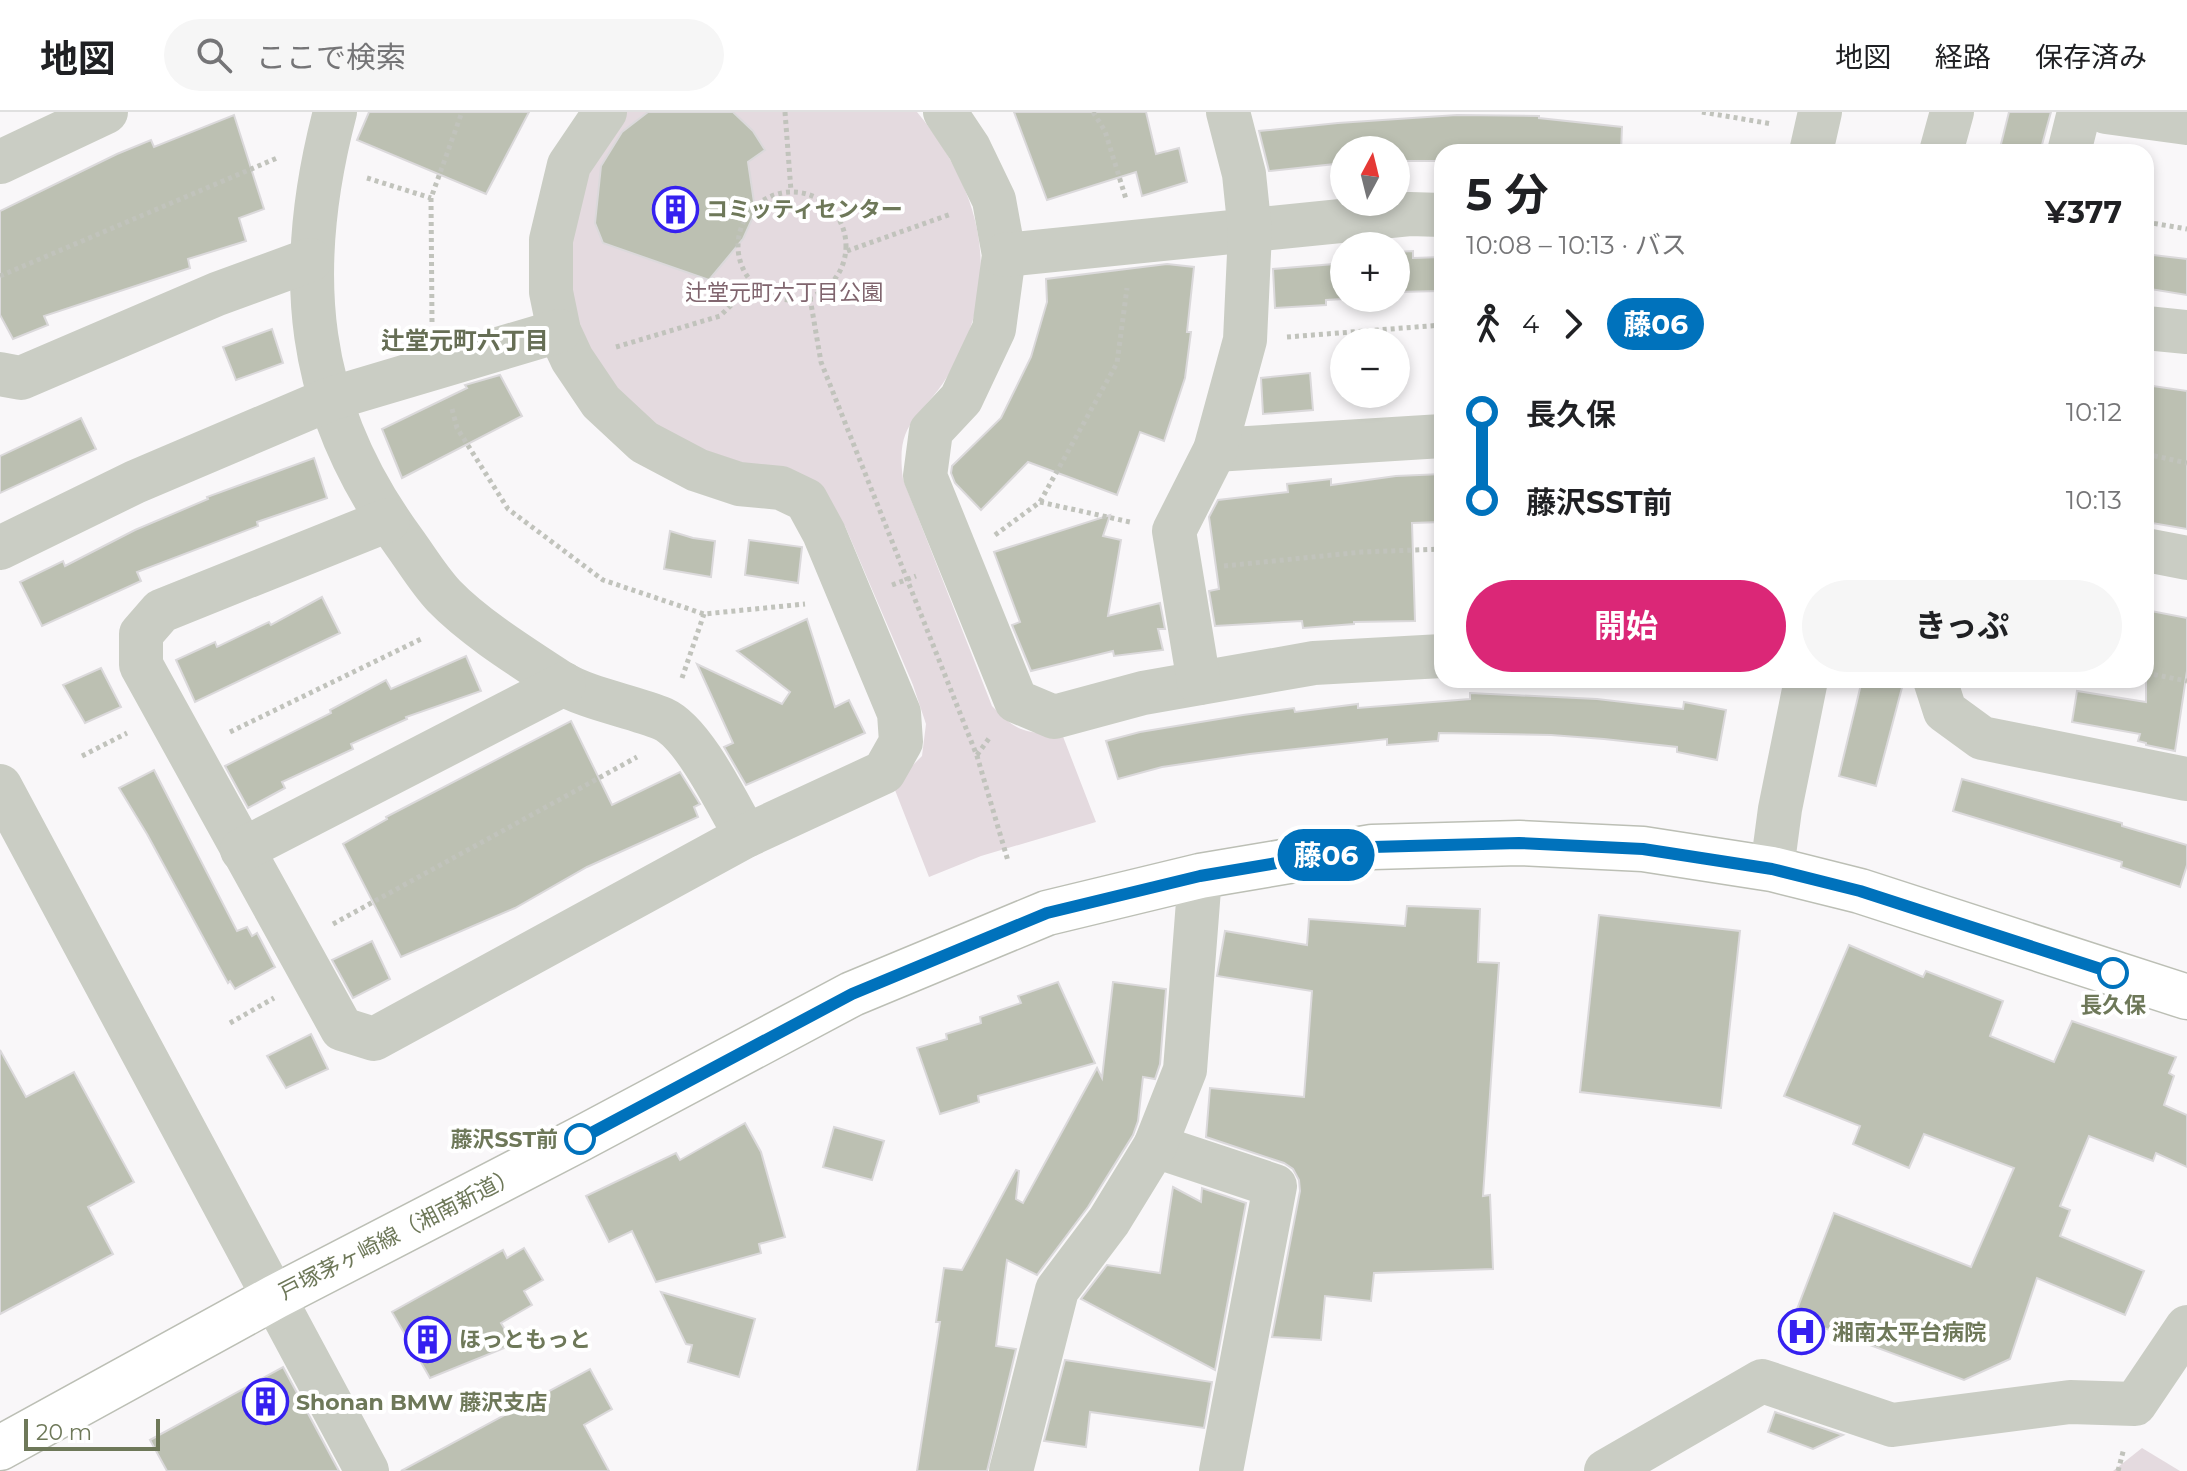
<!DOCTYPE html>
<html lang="ja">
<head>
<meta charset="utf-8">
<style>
  :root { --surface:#fff; --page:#f6f6f6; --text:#202124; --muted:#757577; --line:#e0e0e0; --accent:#db2777 }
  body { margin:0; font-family:Montserrat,"Noto Sans JP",sans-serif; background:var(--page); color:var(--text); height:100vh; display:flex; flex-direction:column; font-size:30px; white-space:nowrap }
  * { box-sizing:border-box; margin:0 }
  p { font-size:26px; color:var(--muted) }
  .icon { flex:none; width:44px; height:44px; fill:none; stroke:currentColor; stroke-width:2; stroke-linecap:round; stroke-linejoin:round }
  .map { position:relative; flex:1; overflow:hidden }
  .panel { position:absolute; left:1434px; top:32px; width:720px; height:544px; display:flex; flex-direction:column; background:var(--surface); border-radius:24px; box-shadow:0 4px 12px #0003 }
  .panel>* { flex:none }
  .badge { padding:0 16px; border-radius:26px; font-size:28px; line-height:52px }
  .needle { width:52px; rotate:7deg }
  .fabs { position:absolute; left:1330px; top:24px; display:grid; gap:16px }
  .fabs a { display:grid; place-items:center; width:80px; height:80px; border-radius:50%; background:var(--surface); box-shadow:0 4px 12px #0003; font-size:40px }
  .scale { position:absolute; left:24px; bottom:20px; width:136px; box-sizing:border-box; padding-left:8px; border:4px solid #6e7859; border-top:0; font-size:22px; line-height:28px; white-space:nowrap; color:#6e7859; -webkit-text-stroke:6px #fff; paint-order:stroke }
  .map>.badge { position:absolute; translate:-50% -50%; box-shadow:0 0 0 4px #fff }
  .legs { display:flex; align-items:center; gap:12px; height:88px; padding:0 32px; font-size:26px }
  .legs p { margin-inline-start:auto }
  .overview { display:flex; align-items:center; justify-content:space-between; height:136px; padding:0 32px }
  h1 { font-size:44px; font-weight:700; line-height:60px }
  .cta { display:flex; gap:16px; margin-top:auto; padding:16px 32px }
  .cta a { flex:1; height:92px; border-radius:48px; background:var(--accent); color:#fff; font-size:32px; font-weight:700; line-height:92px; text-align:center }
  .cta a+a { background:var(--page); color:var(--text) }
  ul { padding:0 32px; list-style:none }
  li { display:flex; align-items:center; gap:28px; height:88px; font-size:30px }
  li i { display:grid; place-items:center; width:12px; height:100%; margin:0 10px; background:currentColor }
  li i::after { content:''; width:20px; height:20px; margin:-10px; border:6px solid; border-radius:50%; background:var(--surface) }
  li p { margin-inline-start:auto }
  li:first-child i { background:linear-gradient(#0000 50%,currentColor 0) }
  li:last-child i { background:linear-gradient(currentColor 50%,#0000 0) }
  header { display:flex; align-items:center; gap:48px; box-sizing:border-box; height:112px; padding:0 40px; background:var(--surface); border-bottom:2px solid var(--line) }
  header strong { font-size:38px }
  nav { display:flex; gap:44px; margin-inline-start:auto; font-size:28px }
  .search { width:560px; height:72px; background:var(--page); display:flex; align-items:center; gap:20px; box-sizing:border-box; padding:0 28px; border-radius:44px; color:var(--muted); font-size:30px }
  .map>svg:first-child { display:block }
  .green { fill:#e4dadf }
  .building { fill:#bcc0b2; stroke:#dbd9db; stroke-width:2 }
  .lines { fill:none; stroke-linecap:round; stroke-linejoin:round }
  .major-casing { stroke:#bcbfb5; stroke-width:47 }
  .path { stroke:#c1c3bc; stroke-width:5; stroke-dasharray:4 4; stroke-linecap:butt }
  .minor { stroke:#cacdc4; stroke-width:44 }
  .major { stroke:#fff; stroke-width:44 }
  .line-1-casing { stroke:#fff; stroke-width:18 }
  .line-1 { stroke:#0072bc; stroke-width:12 }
  .stop-1-dot { fill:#fff; stroke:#0072bc; stroke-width:4 }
  .labels { text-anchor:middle; stroke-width:8; stroke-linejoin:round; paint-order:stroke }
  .poi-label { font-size:22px; font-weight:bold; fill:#6e7859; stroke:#fff; text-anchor:start }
  .park-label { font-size:22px; fill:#80656e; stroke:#fff }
  .stop-label { font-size:22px; font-weight:bold; fill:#6e7859; stroke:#fff }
  .street-label { font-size:22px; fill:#6e7859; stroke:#fff }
  .neighbourhood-label { font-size:24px; font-weight:bold; fill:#666e55; stroke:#fff }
</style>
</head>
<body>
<header>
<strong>地図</strong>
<div class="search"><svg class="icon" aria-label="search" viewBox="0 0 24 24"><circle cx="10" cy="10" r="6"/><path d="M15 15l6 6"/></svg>ここで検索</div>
<nav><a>地図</a><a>経路</a><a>保存済み</a></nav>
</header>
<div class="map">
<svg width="2187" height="1359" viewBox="0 0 2187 1359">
  <rect width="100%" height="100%" fill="#f9f7f9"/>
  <g class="green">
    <path d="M626,0h291c67,81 88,171 30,265 -27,43 -52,43 -44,102l89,227c26,27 33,27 70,28l34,88 -115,34 -52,21 -36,-92 29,-29 4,-32 -13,-39 -68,-159 -21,-24 -110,-40 -89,-55 -47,-66 -15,-86 26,-94z"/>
    <path d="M2142,1336l38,23h-67z"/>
  </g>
  <g class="building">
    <path d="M369,0h160l-43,82 -129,-54z"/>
    <path d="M648,0h85l20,19 12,19 -17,12 6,40 -1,15 -10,22 -34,41 -106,-37 -8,-20 6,-57 21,-34z"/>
    <path d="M1014,0h132l10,42 23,-6 8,34 -45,14 -6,-24 -89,28z"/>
    <path d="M2009,0h42l-11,40h-41z"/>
    <path d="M234,3l30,94 -25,9 7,23 -58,18 2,9 -146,48 4,9 -35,14 -13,-24v-104l117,-57 34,-14 3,7z"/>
    <path d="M1457,3l82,1v2l83,9 -1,25h-179v9h-46v-11h-52v13l-75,8 -10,-40 79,-8z"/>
    <path d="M1413,139v7l29,-1v34l-46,1v-40z"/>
    <path d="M2153,143l34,4v36l-37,-6z"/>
    <path d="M1334,148h10v39l-18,1v5l-51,3 -2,-39 61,-5z"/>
    <path d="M1167,152l27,3 -7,65h4l-6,46 -21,63 -24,-9 -23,63 -89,-33 -47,48 -26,-27 -4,-10 1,-7 49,-48 30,-61 16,-55 -1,-23z"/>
    <path d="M272,217l11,34 -47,17 -13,-33z"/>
    <path d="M1310,261l3,37 -50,4 -2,-36z"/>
    <path d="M500,263l22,41 -120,62 -20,-49 85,-41 -2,-3z"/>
    <path d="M2146,273l41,6v138l-41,-7z"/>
    <path d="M81,306l15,31 -96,44v-37z"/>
    <path d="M314,346l13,40 -70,24 1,4 -121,46 4,9 -99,45 -22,-44 43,-21 2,5 70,-36 73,-31 -1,-2z"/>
    <path d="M1442,362v48l-30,1 3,98 -61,1v2l-51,4 -1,-7 -87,5 -6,-35 10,-2 -10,-72 9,-17 70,-8 -1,-8 44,-5v6l65,-9z"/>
    <path d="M1110,403l-7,21 18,4 -13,76 52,-13 5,26h-7l5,21 -49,6 -1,-5 -82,20 -19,-46 8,-3 -26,-70z"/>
    <path d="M670,419l23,7 22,3 -4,36 -47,-8z"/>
    <path d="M749,428l53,7 -4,36 -53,-8z"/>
    <path d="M322,485l18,36 -145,69 -19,-42 39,-18 2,5 52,-25 2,3z"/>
    <path d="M2146,498l41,8v53l-12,80 -29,-6v-2l-8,-2 2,-7 -68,-12 5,-31 69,11z"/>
    <path d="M807,507l28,88 14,-7 16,33 -119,52 -22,-38 9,-4 -36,-79 85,40 8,-12 -53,-41z"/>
    <path d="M466,544l15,35 -75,26 1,2 -56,25 2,5 -71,33 3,6 -37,20 -23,-42 106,-53 -1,-3 56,-30 5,9z"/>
    <path d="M101,556l20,39 -36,16 -22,-38z"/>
    <path d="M1862,568h42l-28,106 -37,-10z"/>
    <path d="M1470,581l127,6 86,10 1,-7 42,8 -9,50 -40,-8v-5l-73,-8 -53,-4 -112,-2 -1,8 -51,4v-6l-137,15 -88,13 -44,12 -12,-38 34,-9 103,-17 51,-7 1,4 63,-8v4l112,-9z"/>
    <path d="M571,609l41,84 68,-33 20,32 -6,3 4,10 -111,50 -72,41 -114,49 -58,-113 44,-25 -1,-2z"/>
    <path d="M154,658l83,161 10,-4 5,9 5,-3 18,34 -40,22 -5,-8 -2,2 -81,-149 -28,-46z"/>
    <path d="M1962,667l160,44v3l65,19v20l-7,22 -59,-20 1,-5 -169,-51z"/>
    <path d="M1407,794l73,3 -2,53 21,1 -16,233 7,-1 3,74 -119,4 -3,28 -46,-5 -4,44 -49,-3 28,-146 -1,-11 -6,-11 -9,-6 -78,-26 4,-49 94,9 8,-106 -95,-15 8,-45 82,14 2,-26 96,7z"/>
    <path d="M1599,803l141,16 -19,177 -141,-16z"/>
    <path d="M372,829l18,38 -37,19 -21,-38z"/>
    <path d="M1849,833l74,32 3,-6 77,30 -13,35 64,26 18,-41 104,36 -7,16 5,3 -10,29 23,10v52l-31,-14 -3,8 -64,-25 -29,70 10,4 -10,26 84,35 -19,44 -88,-37 -27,81 -46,21 -170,-63 40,-104 137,54 43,-99 -90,-34 -15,34 -56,-24 7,-18 -76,-30z"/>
    <path d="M1058,870l37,81 -117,33 1,6 -39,12 -23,-66 30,-9 -1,-5 35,-11 -1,-6 41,-14 -3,-7z"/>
    <path d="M1113,870l53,7 -6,75 -5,15 -12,-2 -5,44 -5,14 -45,72 -51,68 -30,-15 -11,86 20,3 -29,122h-70l23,-149h-4l8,-54 18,2 54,-100 3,1 -3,28 7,4 74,-135 5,10z"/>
    <path d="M311,922l17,35 -42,19 -19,-32z"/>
    <path d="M0,938l26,47 48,-25 60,110 -46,25 25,47 -113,60z"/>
    <path d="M745,1011l16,29 24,85 -26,7 2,9 -105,29 -24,-51 -23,11 -23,-46 90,-43 4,7z"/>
    <path d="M834,1015l50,14 -12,39 -49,-13z"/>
    <path d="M1173,1075l28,15 1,-14 44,15 -31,167 -134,-71 26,-34 53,8z"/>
    <path d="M524,1136l19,32 -19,11 8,14 -31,18 13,21 -84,34 -38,-66 111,-62 4,8z"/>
    <path d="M661,1180l94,27 -16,58 -51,-15 4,-17 -6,-1z"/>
    <path d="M1065,1248l147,22 -8,46 -114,-16 -4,35 -42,-6z"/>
    <path d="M283,1255l56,104h-172l-17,-31z"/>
    <path d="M590,1257l22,40 -28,16 25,46h-208z"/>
    <path d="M1775,1300l68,23 -30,14 -45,-17z"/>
  </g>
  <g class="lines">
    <defs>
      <path id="major" d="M0,1336l275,-151 305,-158 272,-145 195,-81 153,-37 172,-29 147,-4 124,6 129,20 88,22 327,106"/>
    </defs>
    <use href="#major" class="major-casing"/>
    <g class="path">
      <path d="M785,0l6,79"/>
      <path d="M1093,0l12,19 21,68"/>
      <path d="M1702,0l70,12"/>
      <path d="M367,66l64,20"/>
      <circle cx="792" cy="134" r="54"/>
      <path d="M2146,110l41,7"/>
      <path d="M847,139l104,-37"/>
      <path d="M0,164l277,-118"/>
      <path d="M810,186l11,64 156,394 31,105"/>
      <path d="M432,210l-1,-124 31,-86"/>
      <path d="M1287,225l155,-12"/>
      <path d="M616,235l104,-31 33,-32"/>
      <path d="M452,297l5,19 51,81 95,71 101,34 101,-10"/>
      <path d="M2146,342l41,9"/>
      <path d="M1040,390l90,20"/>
      <path d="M995,423l45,-33 77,-139 10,-75"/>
      <path d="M1224,454l138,-14 80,-3"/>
      <path d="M892,473l24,-9"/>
      <path d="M2146,561l41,8"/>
      <path d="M682,566l22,-64"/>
      <path d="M230,620l193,-94"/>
      <path d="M977,643l13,-18"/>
      <path d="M82,644l45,-23"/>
      <path d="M333,812l304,-167"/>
      <path d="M230,911l44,-25"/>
      <path d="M2118,1359l6,-23"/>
    </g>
    <g class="minor">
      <path d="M335,0c-42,160 -31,294 69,430 13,18 25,38 40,54 31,32 78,61 116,86 27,17 72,24 103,37 31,14 65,86 83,117"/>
      <path d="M945,0l24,36 25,52 10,55 -10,74 -33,70 -30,32 -6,45 91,225 38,16 89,-24 171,-30 128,-7"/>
      <path d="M2106,0l81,11"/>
      <path d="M1811,40l9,-40"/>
      <path d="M1941,40l11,-40"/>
      <path d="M2069,40l10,-40"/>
      <path d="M0,50l106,-50"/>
      <path d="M1004,143l406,-41 32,1"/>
      <path d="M2146,216l41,4"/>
      <path d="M0,262l21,4 196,-84 93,-34"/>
      <path d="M1215,338l227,-14"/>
      <path d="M388,408l-227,91 -20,23v31l201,364 32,10 372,-203 138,-64 17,-30 -2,-29 -75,-180 -18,-33 -25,-12 -42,-4 -42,-14 -53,-28 -43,-40 -29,-43 -13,-28 -8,-39v-52l18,-75 36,-53"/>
      <path d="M0,436l135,-66 195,-83 229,-68"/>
      <path d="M2146,438l41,8"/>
      <path d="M1935,568l10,31 37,27 204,41"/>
      <path d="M1199,571l-25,-152 41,-81 30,-110 5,-108 -6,-58 -16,-62"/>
      <path d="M0,674l367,685"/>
      <path d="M242,738l322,-166"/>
      <path d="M1772,757l8,-60 26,-129"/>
      <path d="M1155,1034l120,40 -54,285"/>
      <path d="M1011,1359l46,-181 52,-69 46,-75 30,-76 15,-194"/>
      <path d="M1606,1359l156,-90 130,44 178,-23 65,2 52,-77"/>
    </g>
    <use href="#major" class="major"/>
  </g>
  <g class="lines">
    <defs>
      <path id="line-1" d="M580,1027l272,-145 195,-81 153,-37 172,-29 147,-4 124,6 129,20 88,22 253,82"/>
    </defs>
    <use href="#line-1" class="line-1-casing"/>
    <use href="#line-1" class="line-1"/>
  </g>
  <defs>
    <symbol id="building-ring" viewBox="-11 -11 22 22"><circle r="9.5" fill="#fff" stroke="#3520f0" stroke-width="1.5"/><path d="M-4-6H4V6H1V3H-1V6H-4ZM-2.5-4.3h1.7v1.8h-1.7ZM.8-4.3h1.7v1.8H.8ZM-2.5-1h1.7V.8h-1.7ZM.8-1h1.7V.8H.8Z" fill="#3520f0"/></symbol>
    <symbol id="hospital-ring" viewBox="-11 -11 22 22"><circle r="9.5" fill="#fff" stroke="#3520f0" stroke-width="1.5"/><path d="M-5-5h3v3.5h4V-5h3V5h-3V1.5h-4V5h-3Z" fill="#3520f0"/></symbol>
  </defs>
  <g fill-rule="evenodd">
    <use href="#building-ring" x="650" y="72" width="51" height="51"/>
    <use href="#hospital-ring" x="1776" y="1194" width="51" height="51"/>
    <use href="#building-ring" x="402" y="1202" width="51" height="51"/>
    <use href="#building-ring" x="240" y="1264" width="51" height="51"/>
  </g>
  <g class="stop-1-dot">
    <circle cx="2113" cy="861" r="14"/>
    <circle cx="580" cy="1027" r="14"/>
  </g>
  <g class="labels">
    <g class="poi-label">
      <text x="706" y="105">コミッティセンター</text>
      <text x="1832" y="1228">湘南太平台病院</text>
      <text x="459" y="1235">ほっともっと</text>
      <text x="296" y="1298">Shonan BMW 藤沢支店</text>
    </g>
    <g class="park-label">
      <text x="784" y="188">辻堂元町六丁目公園</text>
    </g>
    <g class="stop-label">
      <text x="2113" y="901">長久保</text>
      <text x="558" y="1035" text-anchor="end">藤沢SST前</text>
    </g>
    <g class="street-label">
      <text transform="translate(398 1121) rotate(-27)" y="8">戸塚茅ヶ崎線（湘南新道）</text>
    </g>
    <g class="neighbourhood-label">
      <text x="465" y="237">辻堂元町六丁目</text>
    </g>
  </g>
</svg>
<div class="fabs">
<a><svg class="needle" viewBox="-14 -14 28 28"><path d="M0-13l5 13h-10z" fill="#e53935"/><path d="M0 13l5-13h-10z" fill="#757577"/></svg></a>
<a>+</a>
<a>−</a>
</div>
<div class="scale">20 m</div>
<b class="badge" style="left:1326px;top:743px;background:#0072bc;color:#fff">藤06</b>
<section class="panel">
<div class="overview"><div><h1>5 分</h1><p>10:08 – 10:13 · バス</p></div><b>¥377</b></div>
<div class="legs"><svg class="icon" aria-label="walk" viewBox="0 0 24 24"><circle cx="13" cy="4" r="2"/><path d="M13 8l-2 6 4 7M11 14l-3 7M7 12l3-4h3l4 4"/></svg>4<svg class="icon" aria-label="forward" viewBox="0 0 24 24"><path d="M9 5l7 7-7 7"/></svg><b class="badge" style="background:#0072bc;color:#fff">藤06</b></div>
<ul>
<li><i style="color:#0072bc"></i><b>長久保</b><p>10:12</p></li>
<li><i style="color:#0072bc"></i><b>藤沢SST前</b><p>10:13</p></li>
</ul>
<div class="cta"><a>開始</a><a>きっぷ</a></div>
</section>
</div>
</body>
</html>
